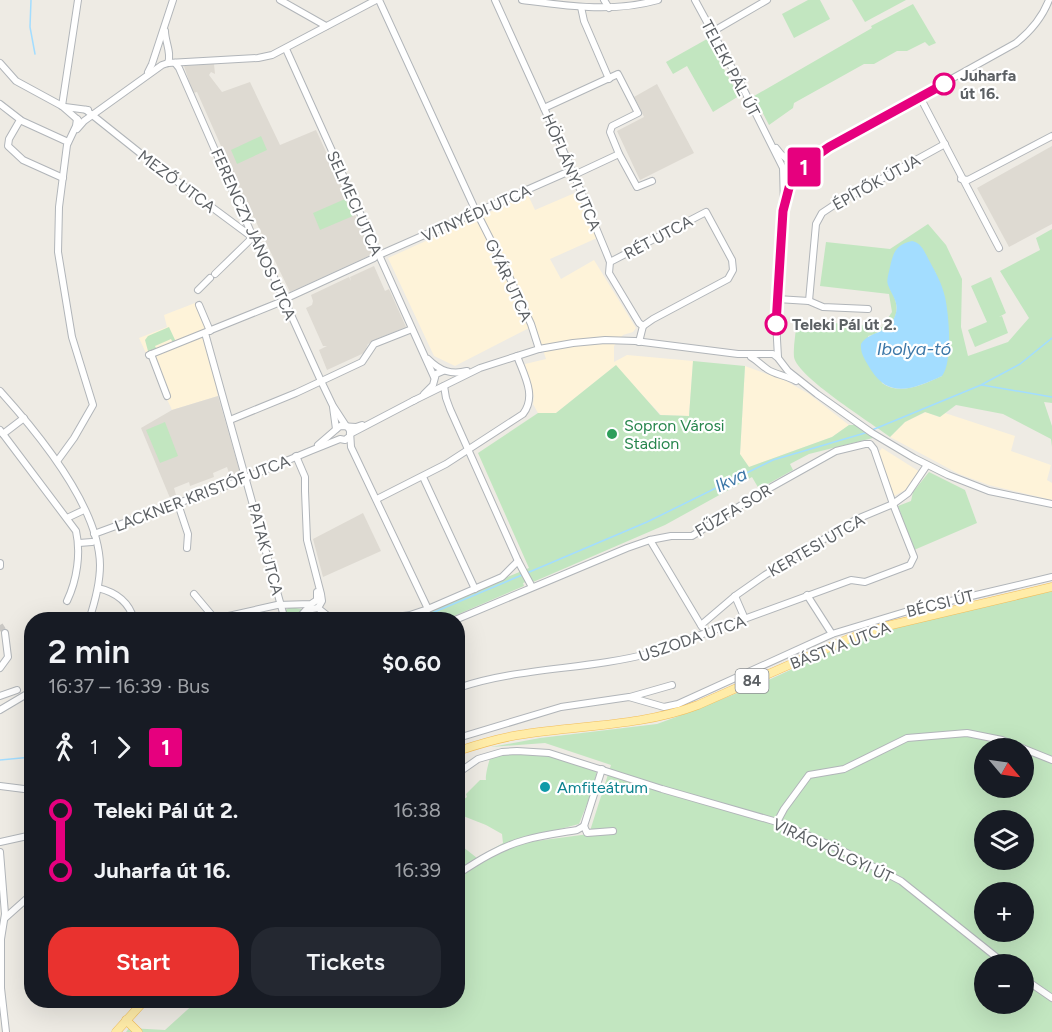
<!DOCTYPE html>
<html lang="en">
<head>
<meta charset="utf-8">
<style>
  :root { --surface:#171b24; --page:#242831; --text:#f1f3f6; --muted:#9ea1a6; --accent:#e9322f }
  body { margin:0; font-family:Figtree,sans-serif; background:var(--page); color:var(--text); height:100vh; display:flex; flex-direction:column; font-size:22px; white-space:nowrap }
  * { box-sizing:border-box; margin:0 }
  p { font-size:20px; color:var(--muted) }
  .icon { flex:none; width:33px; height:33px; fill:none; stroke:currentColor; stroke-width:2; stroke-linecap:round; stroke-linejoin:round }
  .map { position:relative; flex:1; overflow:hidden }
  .panel { position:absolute; left:24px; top:612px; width:441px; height:396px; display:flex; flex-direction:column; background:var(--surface); border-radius:24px; box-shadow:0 6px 24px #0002 }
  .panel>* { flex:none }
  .badge { padding:0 12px; border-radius:4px; font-size:21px; line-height:39px }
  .needle { width:39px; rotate:119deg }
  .fabs { position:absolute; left:974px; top:738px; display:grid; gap:12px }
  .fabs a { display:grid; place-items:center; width:60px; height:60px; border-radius:50%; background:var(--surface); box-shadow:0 6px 24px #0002; font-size:30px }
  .map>.badge { position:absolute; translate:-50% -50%; box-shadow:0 0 0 3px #fff }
  .legs { display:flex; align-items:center; gap:9px; height:66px; padding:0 24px; font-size:20px }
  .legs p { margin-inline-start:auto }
  .overview { display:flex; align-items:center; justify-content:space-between; height:102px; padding:0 24px }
  h1 { font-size:33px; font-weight:600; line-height:45px }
  .cta { display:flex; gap:12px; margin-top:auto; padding:12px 24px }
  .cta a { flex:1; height:69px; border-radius:24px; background:var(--accent); color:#fff; font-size:24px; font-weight:600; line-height:69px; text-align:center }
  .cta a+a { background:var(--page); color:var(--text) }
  ul { padding:0 24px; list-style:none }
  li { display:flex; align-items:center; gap:21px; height:60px; font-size:22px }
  li i { display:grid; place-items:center; width:9px; height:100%; margin:0 8px; background:currentColor }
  li i::after { content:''; width:15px; height:15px; margin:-8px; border:4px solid; border-radius:50%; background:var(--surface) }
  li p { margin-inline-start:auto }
  li:first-child i { background:linear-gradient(#0000 50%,currentColor 0) }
  li:last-child i { background:linear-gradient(currentColor 50%,#0000 0) }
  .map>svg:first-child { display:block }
  .commercial { fill:#fef3d9 }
  .education { fill:#dedad2 }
  .green { fill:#c2e6c0; fill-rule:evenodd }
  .water { fill:#a3ddff }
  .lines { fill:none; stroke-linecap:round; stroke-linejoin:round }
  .stream { stroke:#a3ddff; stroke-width:1.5 }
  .minor-tunnel { stroke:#cac8c4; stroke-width:6; stroke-dasharray:6 3; stroke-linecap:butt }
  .minor-casing { stroke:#b1b5b9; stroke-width:8 }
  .major-casing { stroke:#f2bd5a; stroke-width:9 }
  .minor { stroke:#fff; stroke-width:6 }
  .major { stroke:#ffeca8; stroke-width:8 }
  .line-1-casing { stroke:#fff; stroke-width:14 }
  .line-1 { stroke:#e6007e; stroke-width:9 }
  .stop-1-dot { fill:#fff; stroke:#e6007e; stroke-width:3 }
  .leisure-dot { fill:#2e9e5b; stroke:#fff; stroke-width:2 }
  .culture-dot { fill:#0f9aa8; stroke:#fff; stroke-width:2 }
  .labels { text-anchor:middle; stroke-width:4.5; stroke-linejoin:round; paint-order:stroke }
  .shield { fill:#fff; stroke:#8d9092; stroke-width:1.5 }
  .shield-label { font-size:15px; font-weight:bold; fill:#5c6064 }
  .street-label { font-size:16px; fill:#5c6064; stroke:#fff }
  .stop-label { font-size:16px; font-weight:bold; fill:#5c6064; stroke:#fff; text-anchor:start }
  .leisure-label { font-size:16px; fill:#27864d; stroke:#fff; text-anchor:start }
  .culture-label { font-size:16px; fill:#0d838f; stroke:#fff; text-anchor:start }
  .water-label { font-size:18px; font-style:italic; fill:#3d78a8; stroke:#fff }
</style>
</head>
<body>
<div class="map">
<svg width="1052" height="1032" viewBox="0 0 1052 1032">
  <rect width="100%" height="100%" fill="#eeebe4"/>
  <g class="commercial">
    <path d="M577,192l20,46 -47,21 11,20 33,-19 42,68 -3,4 -10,3 -9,11v16l13,-7 66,6 -4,55 -28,-1 -46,-49 -59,47h-18l-5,-9 1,-7 -9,-33 21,-5 -11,-34 -80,41 -21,-10 -46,-98 140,-63 7,15z"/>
    <path d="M195,303l11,27 13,56 -3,2 2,8 -46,14 -33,-72 28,-11 -3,-12z"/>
    <path d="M745,366l41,15 23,13 40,31 -17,12 -83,30 -9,-12z"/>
    <path d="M926,412l13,5 6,-4 70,23 -4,15 40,14 -4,15 5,3v17l-63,-15 -30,-11 -69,-37 15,-15z"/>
    <path d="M882,448l38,24 -13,17 -13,7 -16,-43z"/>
  </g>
  <g class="education">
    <path d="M214,64l1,10 -4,-2 -2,3 13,17 28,-10 30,63 36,-15 57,124 -83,38 -49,-101 -44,-99 -4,1 -9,-27z"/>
    <path d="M657,84l37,69 -54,27 -23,-49 27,-14 -10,-20z"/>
    <path d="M1052,146v78l-43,23 -32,-59z"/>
    <path d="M374,266l11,25 4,-2 17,38 -29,12 -9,5 -4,9 -37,17 -8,-20 8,-4h-4l-17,-38 6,-3 1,-4 -2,-6 38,-18 2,4 -1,-4z"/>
    <path d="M218,396l22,77 -10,3 -3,-9 -14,6 1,4 -24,9 -1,-4 -15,6 2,7 -6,3 -29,-70 31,-18z"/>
    <path d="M363,513l18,38 -58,26 -10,-38z"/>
  </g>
  <g class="green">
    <path d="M808,0h12l10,19 -36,19 -12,-24z"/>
    <path d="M852,0h54l-41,22z"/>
    <path d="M913,4l23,39 -7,3 -4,-4 -18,9h-10l-23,13h-10l-70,39 -1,5 -24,17 -15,-29 118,-68 -1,-2z"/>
    <path d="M707,39l32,57 -26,16 -26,-46 -14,8 -7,-12z"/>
    <path d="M261,136l6,14 -30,14 -6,-14z"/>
    <path d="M345,199l8,17 -33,14 -7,-17z"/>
    <path d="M928,224l18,21 16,34 -1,48 7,29 40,-14 21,-24 -29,-47 40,-21 -4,-12 16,-9v174l-8,-1 8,24v21l-1,-8 -48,-25 -47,-9 -16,12 -15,-5 -20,10 -15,15c-18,-14 -93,-60 -96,-80 -1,-11 2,-25 3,-37l85,7 10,-15 -3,-18 -69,-8 6,-44 64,7zM935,272l9,24 -2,80c-18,8 -42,20 -60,7l-14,-47c25,-6 37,-24 22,-47z"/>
    <path d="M991,277l15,36 -7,4 3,-1 6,17 -33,14 -7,-17 19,-8 -16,-36z"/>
    <path d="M169,327l7,15 -3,1 -2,-4 -16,7 2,4 -9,1 -3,-11 3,-4z"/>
    <path d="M693,361l52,5 -5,88 9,13 83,-30 17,-12h6l18,13 -64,16 -19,10 3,6 -34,19 -7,-12 -87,48 -132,57 -2,-2 -8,3 1,3 -77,33 -77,1 45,-7 18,-5 96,-40 -51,-115 60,-40h18l60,-48 44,50 29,1z"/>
    <path d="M165,422l13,34 -18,7 -14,-33z"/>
    <path d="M929,472l36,18 12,33 -63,27 -16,-44 13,-5 2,-9z"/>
    <path d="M1052,591v441h-926l3,-4 36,2 32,-29 261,-1v-157l19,15 26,-15 -1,-9 -16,-9 -28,-11v-11l9,-6 -1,-3 14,-14h6c-1,-4 3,-20 5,-24l12,-2h45l49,17 -4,18 -14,35 -72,19h14l68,-9 22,-69 -66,-22 -54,4 49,-9 117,-14 30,-11 73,-29 100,-46 55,-17zM984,748h39v40h-39zM984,820h39v40h-39zM984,892h39v40h-39zM984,964h39v40h-39z"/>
    <path d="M290,607l29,5 12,8h-88c12,-3 41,-7 47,-13z"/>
  </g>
  <path class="water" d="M912,241c10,2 13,12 18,21 6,11 12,22 15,35 4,18 8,64 -3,79 -27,12 -52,24 -71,-6 -5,-9 -11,-16 -10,-26 9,-14 27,-9 34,-28 5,-13 -3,-20 -7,-31 -2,-5 1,-12 2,-18 3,-14 6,-23 22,-26z"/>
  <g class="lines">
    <g class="stream">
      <path d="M31,0l-1,27 5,27"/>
      <path d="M982,385l70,12"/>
      <path d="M872,430l109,-45 39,-21 32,-26"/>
      <path d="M527,573l120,-51 126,-62 92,-27"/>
      <path d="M285,614h13"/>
      <path d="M303,616l10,4"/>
      <path d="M263,620l18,-5"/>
      <path d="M407,620l25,-7 90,-38"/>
      <path d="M0,760l32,-3"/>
    </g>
    <path class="minor-tunnel" d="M0,625l5,8"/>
    <defs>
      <g id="minor">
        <path d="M280,0l46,26"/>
        <path d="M379,0l95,207 34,67 23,50 8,25"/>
        <path d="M495,0l77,170 34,82 4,10 -1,11 30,50 4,3 -4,16"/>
        <path d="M522,0c46,6 90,13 136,0"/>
        <path d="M604,0l5,8"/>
        <path d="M695,0l49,90 39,78 1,39 -8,115 2,35"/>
        <path d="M581,7l3,14 25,58"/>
        <path d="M165,31c0,10 7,23 3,32"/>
        <path d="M712,32l55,-32"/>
        <path d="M286,49l148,328"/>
        <path d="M0,63l16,18 46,25 16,14"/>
        <path d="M175,63l4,5 74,169 10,16 58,128 12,25 13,20"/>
        <path d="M148,72l4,-8 21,-64"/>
        <path d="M920,97l79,151"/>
        <path d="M0,104l22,17 46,21"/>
        <path d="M62,106l16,-106"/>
        <path d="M65,107l23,3"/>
        <path d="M544,108l74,-34 20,39 -26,13 -2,6 9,22 18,33 15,-6"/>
        <path d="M86,110l69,55 97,72"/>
        <path d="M20,120l-11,19 -1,7 15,14 40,18"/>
        <path d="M77,129l7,-8 78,-56 6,-2 90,-5 14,-3 104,-55"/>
        <path d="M776,148c18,25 30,11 53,-1l187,-104c15,-12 26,-25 33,-43"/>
        <path d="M574,175l45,-21"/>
        <path d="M961,179l7,1 84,-44"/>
        <path d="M786,197l4,-13 23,-26"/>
        <path d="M379,255l193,-85"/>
        <path d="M610,262l96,-50 26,48 1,10 -5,9 -75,40 -10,7"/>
        <path d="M215,274l38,-37"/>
        <path d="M198,290l12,-12"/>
        <path d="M289,297l85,-39"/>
        <path d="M777,299l32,2 14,6 45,2"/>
        <path d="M809,301l7,-77 6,-11 12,-8 111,-61"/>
        <path d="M199,305l11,26"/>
        <path d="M205,333l80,287"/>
        <path d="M151,354l16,42"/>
        <path d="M149,355l134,-54"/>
        <path d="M751,357c7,4 10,8 16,12 6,5 21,7 29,12"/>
        <path d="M428,359c12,12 23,16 39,12"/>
        <path d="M444,386l2,12 4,11 68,152 14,26"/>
        <path d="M0,391c38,42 99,116 100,174 0,19 -5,37 -11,55"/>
        <path d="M424,394l9,-9 3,-11 7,-3"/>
        <path d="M413,401l67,-33 59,-19 34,-6 32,-3 30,1 103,13h35l5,4 10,13 29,23 55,39 42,25 34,17 41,16 63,13"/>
        <path d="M333,407l3,22"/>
        <path d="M230,420l66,-27 66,-31 12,-18 38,-15"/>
        <path d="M348,427l2,4 1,16 77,162"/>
        <path d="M0,430l76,101c5,22 1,49 -9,70"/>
        <path d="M3,434l21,-16"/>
        <path d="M350,434l65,-34"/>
        <path d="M318,445l22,-19 16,1 6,-2"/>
        <path d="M296,456l9,21v14l2,49 14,54 1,7 -4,7"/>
        <path d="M58,460l16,-22 19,-33 -21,-68 -14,-85 1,-45 8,-62 9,-19 1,-7"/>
        <path d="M423,477l52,112"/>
        <path d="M377,499l69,-35 77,-50c14,-18 1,-39 -6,-58"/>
        <path d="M178,504l10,30 -1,14"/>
        <path d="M67,518l17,-8"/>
        <path d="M94,534l142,-52 74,-31 30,-12 5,1 4,-3"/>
        <path d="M650,540l52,87"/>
        <path d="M79,543l13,-1"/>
        <path d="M0,563v3"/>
        <path d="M98,588c17,4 31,13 36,32"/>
        <path d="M194,594l21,25 62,-14 34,-1 6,-4v-8"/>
        <path d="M807,595l25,39"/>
        <path d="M735,596l10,23"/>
        <path d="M297,620l9,-10 12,-2 15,12"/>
        <path d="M377,620l33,-5 18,-6 74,-32 16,-16"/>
        <path d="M455,620l172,-72 23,-8 21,-4h21l67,-42 77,-43 29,-7h5l4,5 19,55 21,53 -4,8 -45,17 -14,-2 -200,73c-63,17 -132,14 -193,35"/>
        <path d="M701,625l34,-29 30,-21 92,-56 36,-15 15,-11 19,-28"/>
        <path d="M0,668l8,-11 -3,-24"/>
        <path d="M0,696l17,-6"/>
        <path d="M630,697l42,-12"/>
        <path d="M0,710l32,-19"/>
        <path d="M458,738l103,-31 68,-10 35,10 14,-3 154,-70 76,-23 144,-34"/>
        <path d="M458,773l20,-14 24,-7 15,-1 32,2 113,36 115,33 64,28 60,31 104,83"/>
        <path d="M0,786l32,4"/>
        <path d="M777,822l7,-13 25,-34 35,-6 63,-31 60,-5 35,7 50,20"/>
        <path d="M584,826l18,-57"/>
        <path d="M0,842l32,-7"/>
        <path d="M0,852l5,62 -4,25v49l5,44"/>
        <path d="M458,874c21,-14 42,-27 67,-34 17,-5 35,-7 52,-10l7,-4 3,7 26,-2"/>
        <path d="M5,918l27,-24"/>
        <path d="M1023,978l29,20"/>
      </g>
      <g id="major">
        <path d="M458,751c21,-7 44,-14 67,-17 57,-9 118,-8 173,-29l150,-66 39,-13 165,-39"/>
        <path d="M126,1020l12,12"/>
        <path d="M116,1032l29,-32"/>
      </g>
    </defs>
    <use href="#minor" class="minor-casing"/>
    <use href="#major" class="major-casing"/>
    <use href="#minor" class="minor"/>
    <use href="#major" class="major"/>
  </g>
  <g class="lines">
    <defs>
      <path id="line-1" d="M776,324l7,-113 7,-27 8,-7 11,-16 20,-14 115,-63"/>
    </defs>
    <use href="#line-1" class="line-1-casing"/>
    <use href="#line-1" class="line-1"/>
  </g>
  <g class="stop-1-dot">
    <circle cx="944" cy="84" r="10"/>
    <circle cx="776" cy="324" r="10"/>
  </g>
  <circle class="leisure-dot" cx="612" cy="434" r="6"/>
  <circle class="culture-dot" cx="545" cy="787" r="6"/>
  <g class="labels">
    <rect class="shield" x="735.5" y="669" width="33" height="24" rx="4.5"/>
    <g class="shield-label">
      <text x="752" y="686">84</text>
    </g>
    <g class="street-label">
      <text transform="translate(731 68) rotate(62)" y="6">TELEKI PÁL ÚT</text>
      <text transform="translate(572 172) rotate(67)" y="6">HÖFLÁNYI UTCA</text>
      <text transform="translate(177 181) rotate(37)" y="6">MEZŐ UTCA</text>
      <text transform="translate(876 182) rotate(-29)" y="6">ÉPÍTŐK ÚTJA</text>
      <text transform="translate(355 203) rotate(66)" y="6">SELMECI UTCA</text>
      <text transform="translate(476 213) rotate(-24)" y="6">VITNYÉDI UTCA</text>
      <text transform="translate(254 234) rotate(66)" y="6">FERENCZY JÁNOS UTCA</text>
      <text transform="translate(658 237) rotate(-28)" y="6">RÉT UTCA</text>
      <text transform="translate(509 280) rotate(65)" y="6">GYÁR UTCA</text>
      <text transform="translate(202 493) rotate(-21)" y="6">LACKNER KRISTÓF UTCA</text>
      <text transform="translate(733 510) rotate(-31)" y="6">FŰZFA SOR</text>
      <text transform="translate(816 545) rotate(-30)" y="6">KERTESI UTCA</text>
      <text transform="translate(266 549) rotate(75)" y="6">PATAK UTCA</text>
      <text transform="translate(940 603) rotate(-14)" y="6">BÉCSI ÚT</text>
      <text transform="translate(692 638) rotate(-19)" y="6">USZODA UTCA</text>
      <text transform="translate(840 645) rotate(-21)" y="6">BÁSTYA UTCA</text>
      <text transform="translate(833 850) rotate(25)" y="6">VIRÁGVÖLGYI ÚT</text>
    </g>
    <g class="stop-label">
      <text x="960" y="81">Juharfa<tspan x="960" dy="18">út 16.</tspan></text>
      <text x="792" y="330">Teleki Pál út 2.</text>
    </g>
    <g class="leisure-label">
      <text x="624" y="431">Sopron Városi<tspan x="624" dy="18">Stadion</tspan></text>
    </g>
    <g class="culture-label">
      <text x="557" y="793">Amfiteátrum</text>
    </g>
    <g class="water-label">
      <text x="914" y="355">Ibolya-tó</text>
      <text transform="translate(731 480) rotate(-26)" y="6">Ikva</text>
    </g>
  </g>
</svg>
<div class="fabs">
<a><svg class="needle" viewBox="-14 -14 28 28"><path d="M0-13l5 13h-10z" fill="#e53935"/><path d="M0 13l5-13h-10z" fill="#9ea1a6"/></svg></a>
<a><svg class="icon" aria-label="layers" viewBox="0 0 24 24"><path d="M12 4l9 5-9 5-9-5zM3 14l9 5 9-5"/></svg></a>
<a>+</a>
<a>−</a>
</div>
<b class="badge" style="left:804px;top:167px;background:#e6007e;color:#fff">1</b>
<section class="panel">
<div class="overview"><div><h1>2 min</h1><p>16:37 – 16:39 · Bus</p></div><b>$0.60</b></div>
<div class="legs"><svg class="icon" aria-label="walk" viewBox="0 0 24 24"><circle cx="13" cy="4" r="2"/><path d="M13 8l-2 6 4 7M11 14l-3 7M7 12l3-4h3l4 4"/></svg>1<svg class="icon" aria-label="forward" viewBox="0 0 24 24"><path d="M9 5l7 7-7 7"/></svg><b class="badge" style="background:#e6007e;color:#fff">1</b></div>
<ul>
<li><i style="color:#e6007e"></i><b>Teleki Pál út 2.</b><p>16:38</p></li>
<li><i style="color:#e6007e"></i><b>Juharfa út 16.</b><p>16:39</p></li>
</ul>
<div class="cta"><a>Start</a><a>Tickets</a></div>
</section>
</div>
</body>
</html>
